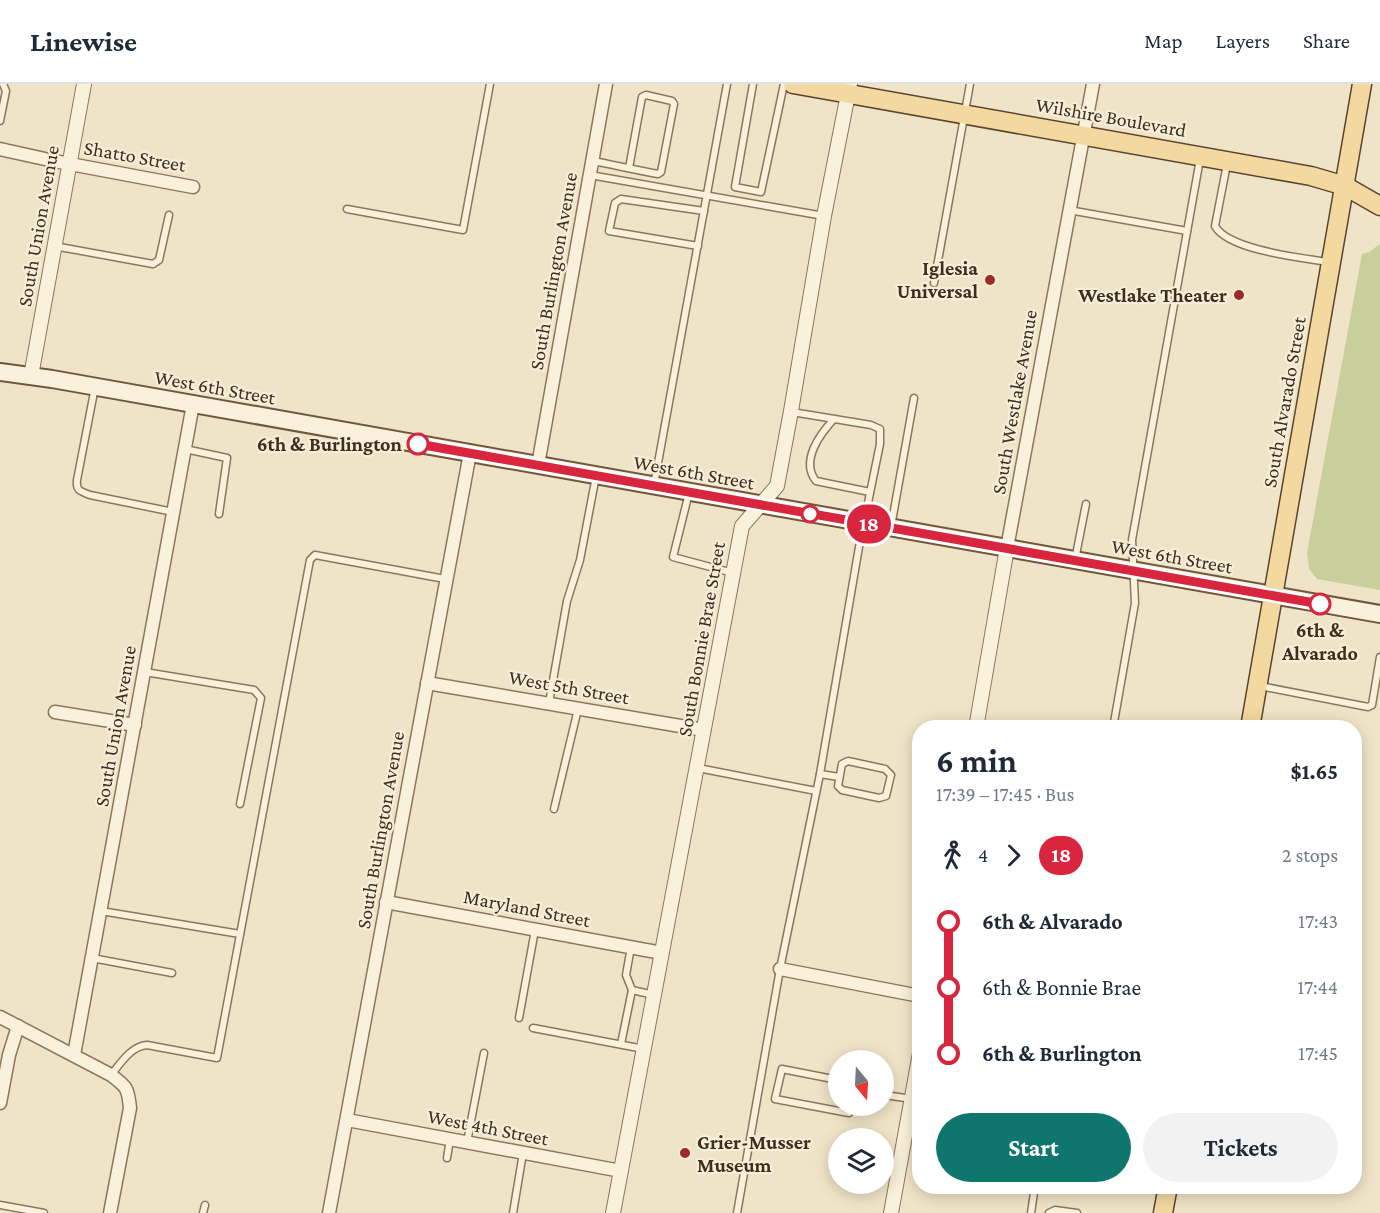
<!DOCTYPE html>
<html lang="en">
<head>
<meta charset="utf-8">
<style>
  :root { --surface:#fff; --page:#f2f2f3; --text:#1f2937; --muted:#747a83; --line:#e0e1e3; --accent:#0f766e }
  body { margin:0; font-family:"Crimson Pro",serif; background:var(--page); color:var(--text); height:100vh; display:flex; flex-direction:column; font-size:22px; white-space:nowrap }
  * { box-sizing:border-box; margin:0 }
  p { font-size:20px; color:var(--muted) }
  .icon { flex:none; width:33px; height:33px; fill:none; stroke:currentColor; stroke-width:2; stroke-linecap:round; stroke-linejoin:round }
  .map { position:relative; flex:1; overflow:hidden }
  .sheet { position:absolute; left:912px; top:636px; width:450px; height:474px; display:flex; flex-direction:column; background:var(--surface); border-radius:24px; box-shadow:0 3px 15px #0003 }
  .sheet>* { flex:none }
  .badge { padding:0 12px; border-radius:20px; font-size:21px; line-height:39px }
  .needle { width:39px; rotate:162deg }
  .controls { position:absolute; left:828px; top:966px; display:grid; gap:12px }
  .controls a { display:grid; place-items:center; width:66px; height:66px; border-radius:50%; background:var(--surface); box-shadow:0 3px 15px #0003; font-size:30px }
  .map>.badge { position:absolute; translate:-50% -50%; box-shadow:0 0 0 3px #fff }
  .legs { display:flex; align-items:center; gap:9px; height:66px; padding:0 24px; font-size:20px }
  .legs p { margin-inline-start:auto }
  .headline { display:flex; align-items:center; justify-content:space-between; height:102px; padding:0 24px }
  h1 { font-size:33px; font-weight:700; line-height:45px }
  .cta { display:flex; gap:12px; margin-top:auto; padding:12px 24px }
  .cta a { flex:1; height:69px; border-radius:36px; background:var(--accent); color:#fff; font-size:24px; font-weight:700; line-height:69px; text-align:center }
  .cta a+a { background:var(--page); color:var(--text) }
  ul { padding:0 24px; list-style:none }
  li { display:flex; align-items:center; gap:21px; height:66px; font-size:22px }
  li i { display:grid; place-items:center; width:9px; height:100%; margin:0 8px; background:currentColor }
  li i::after { content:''; width:15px; height:15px; margin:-8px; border:4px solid; border-radius:50%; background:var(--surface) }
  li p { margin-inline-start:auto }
  li:first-child i { background:linear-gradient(#0000 50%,currentColor 0) }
  li:last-child i { background:linear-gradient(currentColor 50%,#0000 0) }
  header { display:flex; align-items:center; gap:36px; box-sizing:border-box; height:84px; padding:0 30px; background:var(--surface); border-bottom:2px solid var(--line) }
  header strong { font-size:28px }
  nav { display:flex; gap:33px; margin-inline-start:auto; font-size:21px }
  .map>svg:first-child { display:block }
  .green { fill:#c9cf9b }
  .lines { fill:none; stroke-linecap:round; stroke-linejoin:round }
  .service-casing { stroke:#8d765c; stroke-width:9 }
  .minor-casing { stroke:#8d765c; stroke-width:15 }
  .tertiary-casing { stroke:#8d765c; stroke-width:16 }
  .secondary-casing { stroke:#6f573f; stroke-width:20 }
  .primary-casing { stroke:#5b4430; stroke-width:21 }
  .service { stroke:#faf1dc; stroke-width:6 }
  .minor { stroke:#faf1dc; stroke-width:12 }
  .tertiary { stroke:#faf1dc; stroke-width:14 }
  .secondary { stroke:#faf1dc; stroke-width:16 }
  .primary { stroke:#f3d9a0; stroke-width:18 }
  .line-1-casing { stroke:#fff; stroke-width:14 }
  .line-1 { stroke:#d7263d; stroke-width:9 }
  .poi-dot { fill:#9e2a2b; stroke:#f7eed8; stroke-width:2 }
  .stop-1-dot { fill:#fff; stroke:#d7263d; stroke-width:3 }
  .labels { text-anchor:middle; stroke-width:4.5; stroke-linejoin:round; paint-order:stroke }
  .street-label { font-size:20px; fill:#3d2e20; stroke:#f7eed8 }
  .poi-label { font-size:20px; font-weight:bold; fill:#3d2e20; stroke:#f7eed8; text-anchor:end }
  .stop-label { font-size:20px; font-weight:bold; fill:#3d2e20; stroke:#f7eed8; text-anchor:end }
</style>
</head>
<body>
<header>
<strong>Linewise</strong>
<nav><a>Map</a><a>Layers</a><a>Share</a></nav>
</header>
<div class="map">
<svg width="1380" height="1129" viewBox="0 0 1380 1129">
  <rect width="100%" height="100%" fill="#f0e4c8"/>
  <path class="green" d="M1380,160v346l-63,-11 -8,-10 -2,-16 55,-299 7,-2z"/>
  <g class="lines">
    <defs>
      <g id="service">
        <path d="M753,0l-18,103 26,5 23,-108"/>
        <path d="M0,37l6,-30 -3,-7"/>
        <path d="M593,77c21,4 43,9 65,13l3,-2 13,-68 -2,-3 -26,-6 -4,2 -13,71"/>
        <path d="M1227,80l-12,62c13,24 87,32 113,36"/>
        <path d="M590,91l234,41"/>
        <path d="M347,125l116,21 27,-146"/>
        <path d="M1069,126l118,21"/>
        <path d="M54,162l99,18 6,-4 10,-45"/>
        <path d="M698,162l-89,-15 6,-28 6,-4 83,12"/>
        <path d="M934,199l36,-199"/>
        <path d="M95,303l-18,93c-1,11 3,11 13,15l83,17"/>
        <path d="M834,335c-14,15 -34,42 -18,62l54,11"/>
        <path d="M185,365l42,9 -8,56"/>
        <path d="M654,401l73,-401"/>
        <path d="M689,409l-16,64 60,16"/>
        <path d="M891,443l23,-129"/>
        <path d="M1075,476l11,-56"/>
        <path d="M145,588l109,18 7,8 -21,106"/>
        <path d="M1260,602l108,21 4,-2 8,-48"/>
        <path d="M549,619l18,-102 13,-41 16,-84"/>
        <path d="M1113,644l22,-125 -3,-63 68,-381"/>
        <path d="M848,677l37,8 6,6 -5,21 -7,2 -37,-8 -4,-4 4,-22z"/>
        <path d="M698,684l118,23"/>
        <path d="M820,690l19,3"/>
        <path d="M554,725l24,-100"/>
        <path d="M101,827l139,23"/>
        <path d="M92,874l80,15"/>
        <path d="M632,906l22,5"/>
        <path d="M519,934l16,-88"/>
        <path d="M533,944l111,21"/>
        <path d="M621,960l11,-54 -6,-15 5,-28"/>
        <path d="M111,991c9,-11 20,-29 36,-30l70,13 93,-498 5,-5 130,24"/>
        <path d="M838,996l-56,-11 -7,30 74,14 2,-7"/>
        <path d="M884,1011l36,5"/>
        <path d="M467,1058l17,-89"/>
        <path d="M447,1074l3,-19"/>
        <path d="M1023,1103v-1"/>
        <path d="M0,1121l44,8"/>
        <path d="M203,1129l2,-8"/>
        <path d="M513,1129l10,-60"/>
        <path d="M737,1129l43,-244 40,-195 39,-227 21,-103v-15l-9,-4 -79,-13"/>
        <path d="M1031,1129l4,-27"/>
        <path d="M1049,1129l6,-3 22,3"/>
      </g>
      <g id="minor">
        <path d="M0,65l54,12 139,26"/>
        <path d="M538,381l68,-381"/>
        <path d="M1007,464l86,-464"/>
        <path d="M427,599l277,47"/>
        <path d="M55,628l80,13"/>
        <path d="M386,818l276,51"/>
        <path d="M780,885l140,27"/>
        <path d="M0,933l111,58c16,12 17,13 19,33l-20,105"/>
        <path d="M74,971l119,-651"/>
        <path d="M0,1019l9,-48 9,-29"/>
        <path d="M347,1036l274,51"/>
        <path d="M329,1129l141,-760"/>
      </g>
      <g id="tertiary">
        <path d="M31,292l53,-292"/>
        <path d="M976,644l31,-180"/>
        <path d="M613,1129l129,-687 35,-40 14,-75 33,-195 26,-132"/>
        <path d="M891,1129l29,-160"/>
      </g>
      <path id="secondary" d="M0,288l52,7 1328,235"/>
      <g id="primary">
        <path d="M793,0l518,92 34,10 35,20"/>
        <path d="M1250,644l112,-644"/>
        <path d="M1163,1129l5,-27"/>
      </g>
    </defs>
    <use href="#service" class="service-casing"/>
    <use href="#minor" class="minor-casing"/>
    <use href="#tertiary" class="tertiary-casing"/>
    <use href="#secondary" class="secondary-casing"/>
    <use href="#primary" class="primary-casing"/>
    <use href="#service" class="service"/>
    <use href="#minor" class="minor"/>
    <use href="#tertiary" class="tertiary"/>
    <use href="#secondary" class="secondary"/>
    <use href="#primary" class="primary"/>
  </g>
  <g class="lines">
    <defs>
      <path id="line-1" d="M418,360l902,160"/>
    </defs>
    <use href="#line-1" class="line-1-casing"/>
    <use href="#line-1" class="line-1"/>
  </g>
  <g class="poi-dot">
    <circle cx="990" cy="196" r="6"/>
    <circle cx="1239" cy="211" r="6"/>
    <circle cx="685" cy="1069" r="6"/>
  </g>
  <g class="stop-1-dot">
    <circle cx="418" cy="360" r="10"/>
    <circle cx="810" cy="430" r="8"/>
    <circle cx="1320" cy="520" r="10"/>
  </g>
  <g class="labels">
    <g class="street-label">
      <text transform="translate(1111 33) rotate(10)" y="7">Wilshire Boulevard</text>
      <text transform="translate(135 72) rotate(10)" y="7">Shatto Street</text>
      <text transform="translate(38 142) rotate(-80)" y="7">South Union Avenue</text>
      <text transform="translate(553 187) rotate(-80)" y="7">South Burlington Avenue</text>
      <text transform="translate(215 303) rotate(10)" y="7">West 6th Street</text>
      <text transform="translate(1014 318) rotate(-80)" y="7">South Westlake Avenue</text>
      <text transform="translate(1284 318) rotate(-80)" y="7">South Alvarado Street</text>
      <text transform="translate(694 388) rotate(10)" y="7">West 6th Street</text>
      <text transform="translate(1172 472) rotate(10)" y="7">West 6th Street</text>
      <text transform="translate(701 555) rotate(-80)" y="7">South Bonnie Brae Street</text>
      <text transform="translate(569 603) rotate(10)" y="7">West 5th Street</text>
      <text transform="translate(115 642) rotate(-80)" y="7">South Union Avenue</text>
      <text transform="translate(380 746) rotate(-80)" y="7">South Burlington Avenue</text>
      <text transform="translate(527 824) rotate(11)" y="7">Maryland Street</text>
      <text transform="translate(488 1043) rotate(11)" y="7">West 4th Street</text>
    </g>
    <g class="poi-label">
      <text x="978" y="191">Iglesia<tspan x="978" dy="23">Universal</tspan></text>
      <text x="1227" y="218">Westlake Theater</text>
      <text x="697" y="1065" text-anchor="start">Grier-Musser<tspan x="697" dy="23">Museum</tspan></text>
    </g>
    <g class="stop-label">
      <text x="402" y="367">6th &amp; Burlington</text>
      <text x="1320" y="553" text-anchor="middle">6th &amp;<tspan x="1320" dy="23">Alvarado</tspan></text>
    </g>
  </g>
</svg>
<div class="controls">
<a><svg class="needle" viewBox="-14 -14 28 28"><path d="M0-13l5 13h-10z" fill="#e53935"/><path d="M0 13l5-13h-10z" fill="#747a83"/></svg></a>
<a><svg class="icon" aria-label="layers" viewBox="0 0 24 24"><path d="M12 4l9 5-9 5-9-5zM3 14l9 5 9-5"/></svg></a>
</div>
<b class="badge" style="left:869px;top:440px;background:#d7263d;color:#fff">18</b>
<section class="sheet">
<div class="headline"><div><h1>6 min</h1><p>17:39 – 17:45 · Bus</p></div><b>$1.65</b></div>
<div class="legs"><svg class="icon" aria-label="walk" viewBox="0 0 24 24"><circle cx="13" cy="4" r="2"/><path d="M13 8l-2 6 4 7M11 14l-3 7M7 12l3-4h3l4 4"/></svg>4<svg class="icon" aria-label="forward" viewBox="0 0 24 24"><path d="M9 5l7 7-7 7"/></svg><b class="badge" style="background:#d7263d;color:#fff">18</b><p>2 stops</p></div>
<ul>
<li><i style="color:#d7263d"></i><b>6th &amp; Alvarado</b><p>17:43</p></li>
<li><i style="color:#d7263d"></i><span>6th &amp; Bonnie Brae</span><p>17:44</p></li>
<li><i style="color:#d7263d"></i><b>6th &amp; Burlington</b><p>17:45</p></li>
</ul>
<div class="cta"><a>Start</a><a>Tickets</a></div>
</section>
</div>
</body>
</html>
